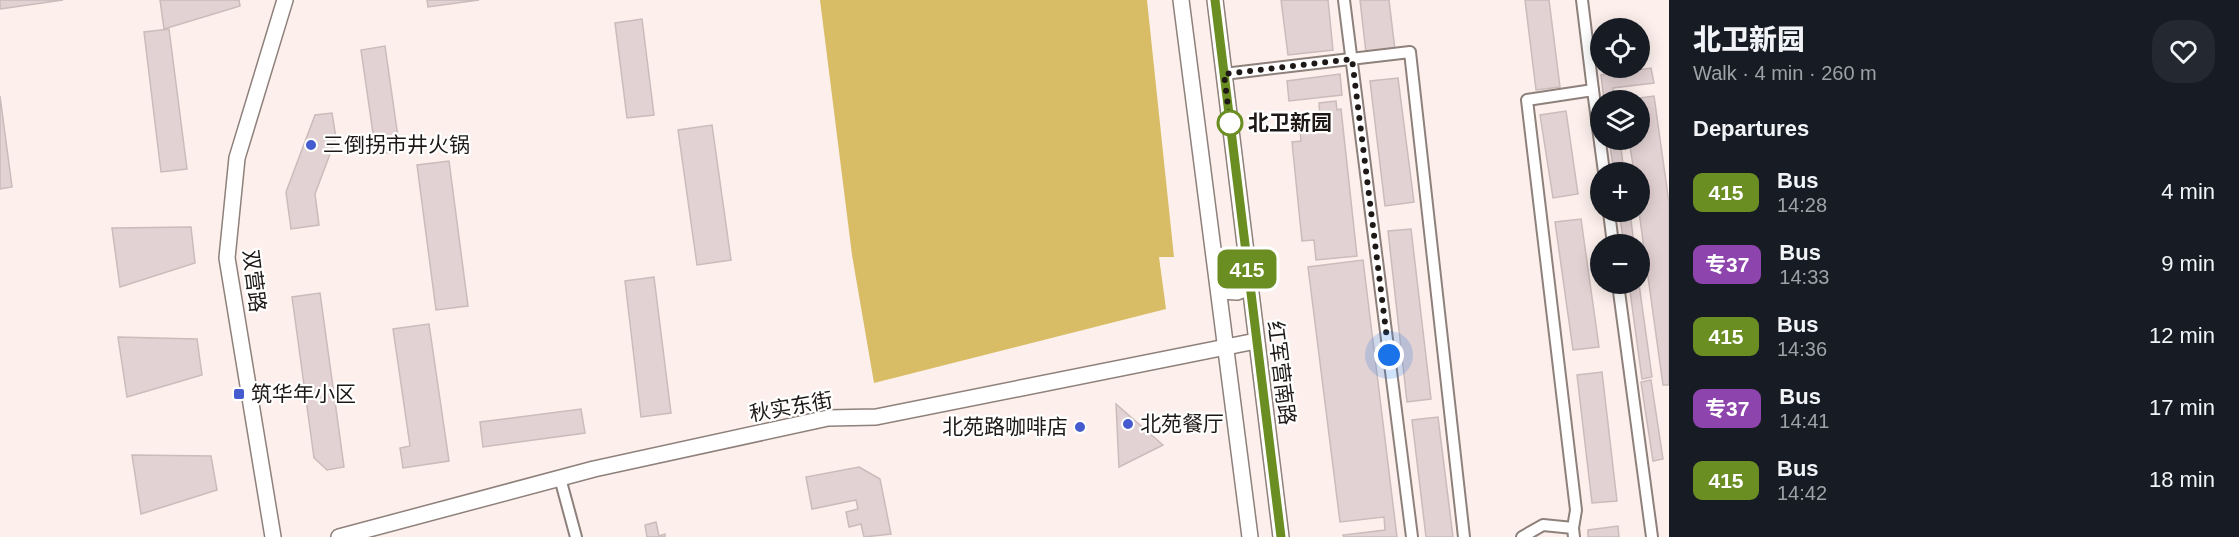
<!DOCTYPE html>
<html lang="en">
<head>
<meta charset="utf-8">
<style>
  :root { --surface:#171b24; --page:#242831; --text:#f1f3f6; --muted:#9ea1a6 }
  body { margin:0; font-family:Arial,"Noto Sans SC",sans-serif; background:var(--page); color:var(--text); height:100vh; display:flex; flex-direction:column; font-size:22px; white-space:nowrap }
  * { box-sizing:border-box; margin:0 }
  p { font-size:20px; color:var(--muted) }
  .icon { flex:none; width:33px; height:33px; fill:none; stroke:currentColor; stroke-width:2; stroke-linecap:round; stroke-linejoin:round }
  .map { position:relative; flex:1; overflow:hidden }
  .side { display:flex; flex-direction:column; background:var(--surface); width:570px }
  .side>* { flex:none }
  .badge { padding:0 12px; border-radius:9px; font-size:21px; line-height:39px }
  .buttons { position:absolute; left:1590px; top:18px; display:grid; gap:12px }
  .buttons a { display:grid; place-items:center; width:60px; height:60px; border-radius:50%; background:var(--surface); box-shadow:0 3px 15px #0003; font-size:30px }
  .you { position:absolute; width:30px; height:30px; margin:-15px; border:4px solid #fff; border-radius:50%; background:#1a73e8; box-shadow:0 0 0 9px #1a73e833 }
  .map>.badge { position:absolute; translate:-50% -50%; box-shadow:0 0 0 3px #fff }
  h2 { padding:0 24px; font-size:22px; line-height:54px }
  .round { display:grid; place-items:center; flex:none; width:63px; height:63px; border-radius:24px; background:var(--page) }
  .head { display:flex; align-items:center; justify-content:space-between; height:102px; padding:0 24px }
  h1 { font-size:28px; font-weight:800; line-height:45px }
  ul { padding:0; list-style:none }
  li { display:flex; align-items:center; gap:18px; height:72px; padding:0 24px }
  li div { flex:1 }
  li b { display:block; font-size:22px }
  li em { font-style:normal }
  li .badge { min-width:66px; font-weight:700; text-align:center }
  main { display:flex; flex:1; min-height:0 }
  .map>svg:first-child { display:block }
  .forest { fill:#d8bd66 }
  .building { fill:#e3d2d3; stroke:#cbbbbb; stroke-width:1.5 }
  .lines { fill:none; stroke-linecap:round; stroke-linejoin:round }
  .street-casing { stroke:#8e807b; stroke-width:14 }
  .secondary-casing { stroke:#8e807b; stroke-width:18 }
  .street { stroke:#fff; stroke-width:10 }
  .secondary { stroke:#fff; stroke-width:15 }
  .line-casing { stroke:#fff; stroke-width:14 }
  .line { stroke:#6b8e23; stroke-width:9 }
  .walk { stroke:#1e1917; stroke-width:6; stroke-dasharray:0 10.8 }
  .stop-dot { fill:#fff; stroke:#6b8e23; stroke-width:3 }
  .poi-dot { fill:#445ccf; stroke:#fff; stroke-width:2 }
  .labels { text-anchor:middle; stroke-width:4.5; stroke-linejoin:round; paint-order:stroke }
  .stop-label { font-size:21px; font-weight:bold; fill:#1e1917; stroke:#fff; text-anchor:start }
  .poi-label { font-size:21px; fill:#1e1917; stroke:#fff; text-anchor:start }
  .street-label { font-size:21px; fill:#1e1917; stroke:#fff }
</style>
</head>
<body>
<main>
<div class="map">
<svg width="1669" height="537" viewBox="0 0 1669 537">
  <rect width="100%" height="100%" fill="#fdf0ec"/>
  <path class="forest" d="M820,0h327l27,257h-15l7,52 -292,74 -22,-128z"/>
  <g class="building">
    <path d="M0,0h63l-63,9z"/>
    <path d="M160,0h79l1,6 -76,23z"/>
    <path d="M427,0h52l-51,7z"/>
    <path d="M1281,0h47l5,50 -45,5z"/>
    <path d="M1360,0h29l6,50 -29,3z"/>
    <path d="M1525,0h24l11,87 -24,3z"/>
    <path d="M642,19l12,96 -27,3 -12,-95z"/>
    <path d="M169,29l18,140 -26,3 -17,-140z"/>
    <path d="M385,46l15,105 -24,3 -15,-104z"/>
    <path d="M1651,68l3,15 -41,5 1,12h-10l-3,-25z"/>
    <path d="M1340,74l2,21 -53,6 -2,-20z"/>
    <path d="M1398,78l16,124 -29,4 -15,-125z"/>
    <path d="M0,96l12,91 -12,2z"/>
    <path d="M1654,96l15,107v182h-6l-24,-173 1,-40h-6l-5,-32h11v-40h-16z"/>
    <path d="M1336,101l1,9 4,-1 16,147 -41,4 -2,-20 -12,1 -10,-99 9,-1 -2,-23 21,-2 -1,-13z"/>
    <path d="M1566,111l12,83 -25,4 -13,-83z"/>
    <path d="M332,113l4,25 -21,56 4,31 -28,4 -5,-37 29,-77z"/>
    <path d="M712,125l19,135 -34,5 -19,-135z"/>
    <path d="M1609,140h11l4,32h-10z"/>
    <path d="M449,161l19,145 -32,4 -19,-145z"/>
    <path d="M1619,212h11l4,32h-10z"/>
    <path d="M1581,219l18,128 -26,3 -18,-128z"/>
    <path d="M191,227l4,36 -75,24 -8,-59z"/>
    <path d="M1411,229l20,170 -24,3 -19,-171z"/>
    <path d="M1363,260l34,277h-53l-1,-2 42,-5 -1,-13 -44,5 -32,-255z"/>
    <path d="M654,277l17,136 -30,4 -16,-136z"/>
    <path d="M1629,284h10l13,93 -10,2z"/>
    <path d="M320,293l24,174 -17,3 -13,-12 -22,-161z"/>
    <path d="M429,324l20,137 -46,7 -3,-20 10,-2 -17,-117z"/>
    <path d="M118,337l79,2 5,36 -75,22z"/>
    <path d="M1602,372l15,129 -25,2 -15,-128z"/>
    <path d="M1651,380l12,79 -10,2 -12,-79z"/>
    <path d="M1116,404l47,41 -44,22z"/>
    <path d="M581,409l4,24 -102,14 -3,-25z"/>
    <path d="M1438,417l15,120h-27l-14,-117z"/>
    <path d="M132,455l79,1 6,34 -76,24z"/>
    <path d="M859,467l21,12 11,55 -27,3 -3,-13 -12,3 -3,-15 12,-3 -2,-9 -44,9 -6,-32z"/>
    <path d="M656,522l3,14 6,-2v3h-18l-2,-12z"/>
    <path d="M1618,526l1,11h-31v-7z"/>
  </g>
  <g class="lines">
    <defs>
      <g id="street">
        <path d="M1344,0l68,537"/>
        <path d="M1582,0l11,90"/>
        <path d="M1224,74l186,-22 54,485"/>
        <path d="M1609,212l4,32"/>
        <path d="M1618,284l34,253"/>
        <path d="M560,478l16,59"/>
        <path d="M1522,537l21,-12 30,3"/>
        <path d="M1574,537l-1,-9 3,-18 -49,-410 66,-10 11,82"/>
      </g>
      <g id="secondary">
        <path d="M1181,0l69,537"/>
        <path d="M1215,0l66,537"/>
        <path d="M1220,291l17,1 13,-5"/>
        <path d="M273,537l-46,-279 10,-100 48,-158"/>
        <path d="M339,537l255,-68 234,-51 48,-1 380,-76"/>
      </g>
    </defs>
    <use href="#street" class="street-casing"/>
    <use href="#secondary" class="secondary-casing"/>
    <use href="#street" class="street"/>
    <use href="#secondary" class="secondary"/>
  </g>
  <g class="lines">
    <defs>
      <path id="line" d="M1215,0l66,537"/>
    </defs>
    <use href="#line" class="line-casing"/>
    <use href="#line" class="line"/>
    <path class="walk" d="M1230,123l-6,-49 128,-15 37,296"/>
  </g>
  <circle class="stop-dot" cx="1230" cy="123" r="12"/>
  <g class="poi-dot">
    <circle cx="311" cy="145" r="6"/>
    <rect x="233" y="388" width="12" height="12" rx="3"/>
    <circle cx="1128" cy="424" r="6"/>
    <circle cx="1080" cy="427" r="6"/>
  </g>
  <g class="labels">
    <g class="stop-label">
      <text x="1248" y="130">北卫新园</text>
    </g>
    <g class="poi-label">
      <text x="323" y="152">三倒拐市井火锅</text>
      <text x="251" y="401">筑华年小区</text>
      <text x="1140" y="431">北苑餐厅</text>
      <text x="1068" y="434" text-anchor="end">北苑路咖啡店</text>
    </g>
    <g class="street-label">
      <text transform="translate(254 281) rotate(83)" y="7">双营路</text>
      <text transform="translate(1281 373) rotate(83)" y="7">红军营南路</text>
      <text transform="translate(791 407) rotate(-10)" y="7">秋实东街</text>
    </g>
  </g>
</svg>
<div class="buttons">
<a><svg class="icon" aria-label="locate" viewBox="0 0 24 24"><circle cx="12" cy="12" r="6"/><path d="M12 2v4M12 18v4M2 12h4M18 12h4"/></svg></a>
<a><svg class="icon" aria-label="layers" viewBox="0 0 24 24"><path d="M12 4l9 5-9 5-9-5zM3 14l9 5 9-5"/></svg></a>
<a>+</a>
<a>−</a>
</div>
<div class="you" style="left:1389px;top:355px"></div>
<b class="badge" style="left:1247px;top:269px;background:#6b8e23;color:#fff">415</b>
</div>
<section class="side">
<div class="head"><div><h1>北卫新园</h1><p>Walk · 4 min · 260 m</p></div><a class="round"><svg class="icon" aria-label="heart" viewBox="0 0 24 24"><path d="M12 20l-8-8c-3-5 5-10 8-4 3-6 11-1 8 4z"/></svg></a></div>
<h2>Departures</h2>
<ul>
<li><span class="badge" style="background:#6b8e23;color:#fff">415</span><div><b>Bus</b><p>14:28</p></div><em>4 min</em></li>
<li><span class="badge" style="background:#8e44ad;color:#fff">专37</span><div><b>Bus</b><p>14:33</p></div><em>9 min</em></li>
<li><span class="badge" style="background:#6b8e23;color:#fff">415</span><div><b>Bus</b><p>14:36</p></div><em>12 min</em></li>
<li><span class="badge" style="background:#8e44ad;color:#fff">专37</span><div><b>Bus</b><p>14:41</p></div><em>17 min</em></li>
<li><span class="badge" style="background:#6b8e23;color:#fff">415</span><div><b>Bus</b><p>14:42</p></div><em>18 min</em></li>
</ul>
</section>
</main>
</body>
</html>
